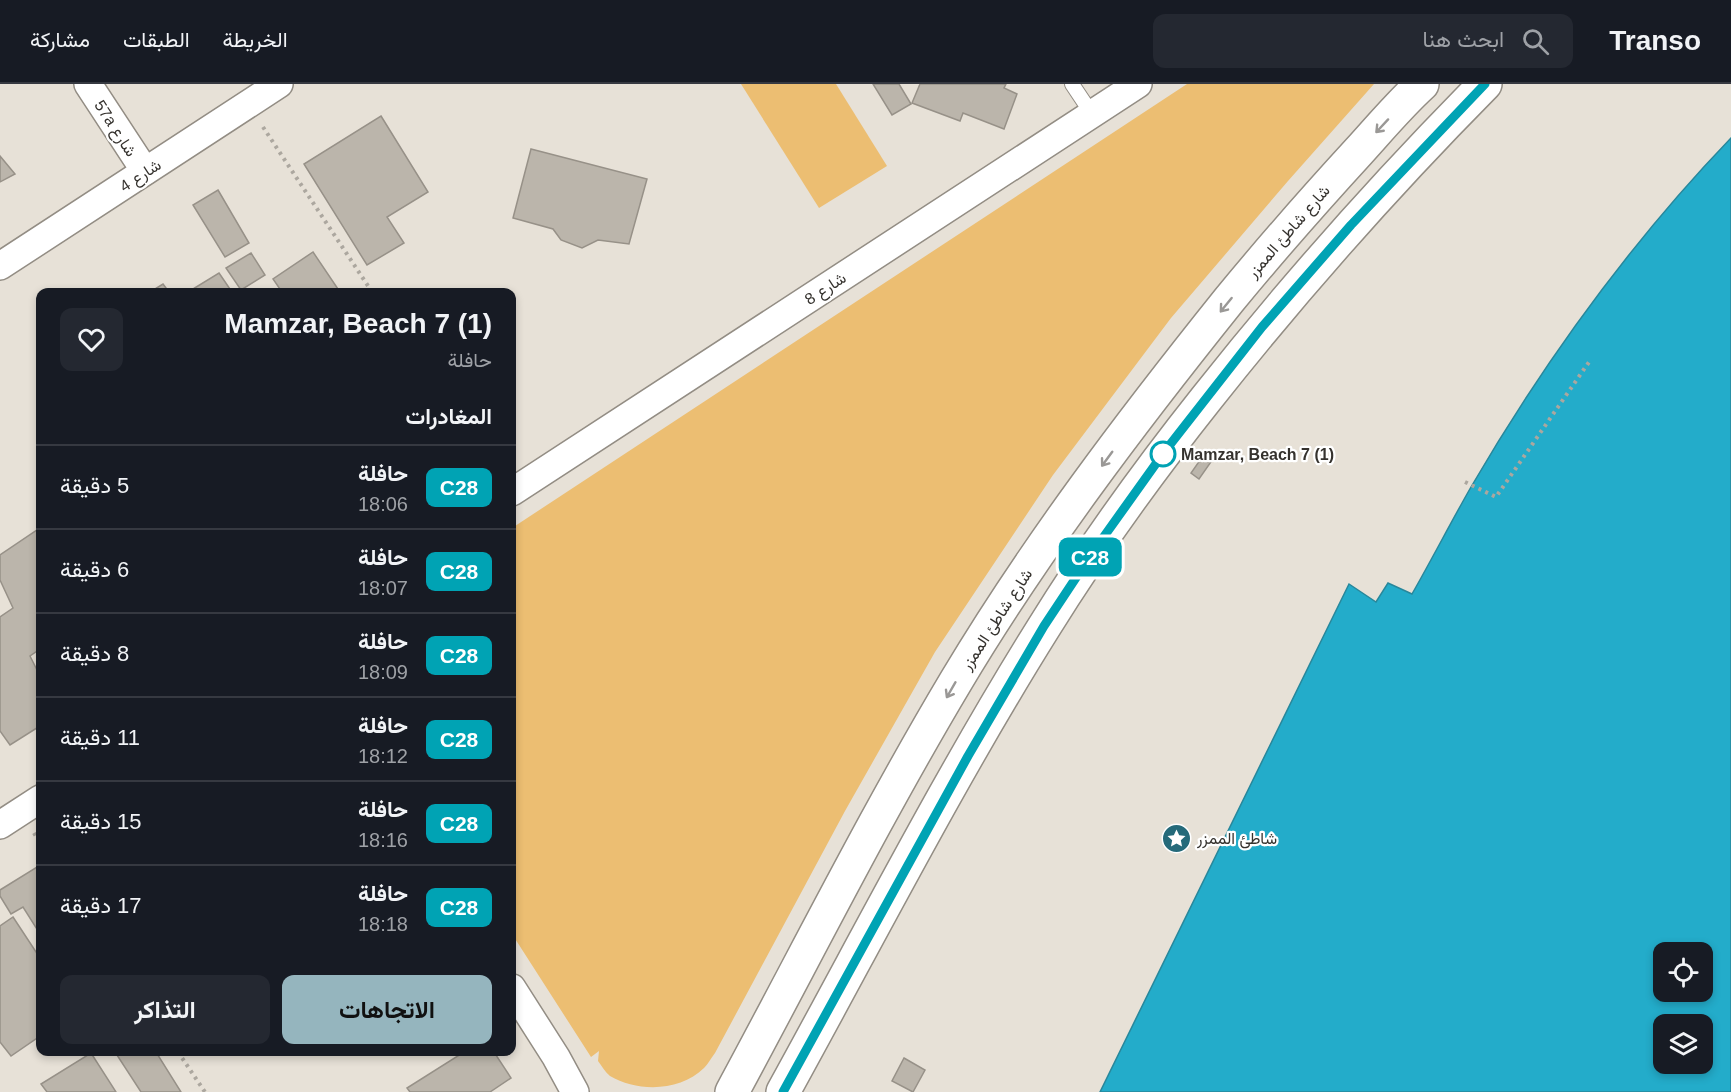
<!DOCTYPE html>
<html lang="ar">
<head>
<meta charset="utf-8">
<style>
  :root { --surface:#171b24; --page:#242831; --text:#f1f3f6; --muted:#9ea1a6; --line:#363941; --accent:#95b5be }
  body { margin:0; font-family:Helvetica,Vazirmatn,sans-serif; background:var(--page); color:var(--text); direction:rtl; height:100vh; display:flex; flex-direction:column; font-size:22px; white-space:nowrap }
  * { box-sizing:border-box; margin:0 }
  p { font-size:20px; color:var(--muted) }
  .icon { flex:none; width:33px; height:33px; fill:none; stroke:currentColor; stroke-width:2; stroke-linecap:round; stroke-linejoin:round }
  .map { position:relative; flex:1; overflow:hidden; direction:ltr }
  .panel { position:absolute; left:36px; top:204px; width:480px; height:768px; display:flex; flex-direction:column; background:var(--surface); border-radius:12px; box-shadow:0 3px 9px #0003; direction:rtl }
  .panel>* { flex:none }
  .badge { padding:0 12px; border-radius:9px; font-size:21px; line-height:39px }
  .buttons { position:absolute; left:1653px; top:858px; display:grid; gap:12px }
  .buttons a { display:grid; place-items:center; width:60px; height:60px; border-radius:12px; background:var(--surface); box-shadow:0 3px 9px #0003; font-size:30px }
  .map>.badge { position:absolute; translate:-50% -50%; box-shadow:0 0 0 3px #fff }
  h2 { padding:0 24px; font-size:22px; line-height:54px }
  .round { display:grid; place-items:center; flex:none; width:63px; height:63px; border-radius:12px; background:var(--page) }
  .summary { display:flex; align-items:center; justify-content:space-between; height:102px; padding:0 24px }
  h1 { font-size:28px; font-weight:700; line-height:45px }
  .button { display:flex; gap:12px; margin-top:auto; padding:12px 24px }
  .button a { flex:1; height:69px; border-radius:12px; background:var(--accent); color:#111; font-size:24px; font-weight:700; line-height:69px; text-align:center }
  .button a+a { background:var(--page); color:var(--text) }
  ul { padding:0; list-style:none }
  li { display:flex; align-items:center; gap:18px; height:84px; padding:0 24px; border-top:2px solid var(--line) }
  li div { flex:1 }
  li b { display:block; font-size:22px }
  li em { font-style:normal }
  li .badge { min-width:66px; font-weight:700; text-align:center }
  header { display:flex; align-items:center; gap:36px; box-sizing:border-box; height:84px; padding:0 30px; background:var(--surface); border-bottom:2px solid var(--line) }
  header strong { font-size:28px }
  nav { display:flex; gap:33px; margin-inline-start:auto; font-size:21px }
  .search { width:420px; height:54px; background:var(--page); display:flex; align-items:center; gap:15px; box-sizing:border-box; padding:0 21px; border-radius:12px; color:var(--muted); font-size:22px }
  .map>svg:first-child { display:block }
  .green { fill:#ecbe72 }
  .water { fill:#23acca; stroke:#28879b; stroke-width:1.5; fill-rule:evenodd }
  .building { fill:#bbb5ab; stroke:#979188; stroke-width:1.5 }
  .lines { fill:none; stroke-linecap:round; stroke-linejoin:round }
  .lane-casing { stroke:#938d84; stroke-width:16 }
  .street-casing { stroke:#938d84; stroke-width:30 }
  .secondary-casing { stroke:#938d84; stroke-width:36 }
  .path { stroke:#aca79f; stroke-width:4; stroke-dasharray:3 4.5; stroke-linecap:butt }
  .lane { stroke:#fff; stroke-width:14 }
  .street { stroke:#fff; stroke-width:27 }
  .secondary { stroke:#fff; stroke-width:33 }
  .oneway { stroke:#9a9896 }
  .line-casing { stroke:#fff; stroke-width:14 }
  .line { stroke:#00a3b4; stroke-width:9 }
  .stop-dot { fill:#fff; stroke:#00a3b4; stroke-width:3 }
  .labels { text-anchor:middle; stroke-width:4.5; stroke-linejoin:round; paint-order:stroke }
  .street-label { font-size:16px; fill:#35322e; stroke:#fff }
  .stop-label { font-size:16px; font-weight:bold; fill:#35322e; stroke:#fff; text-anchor:start }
  .poi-label { font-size:16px; fill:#35322e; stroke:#fff; text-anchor:start }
</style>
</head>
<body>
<header>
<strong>Transo</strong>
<div class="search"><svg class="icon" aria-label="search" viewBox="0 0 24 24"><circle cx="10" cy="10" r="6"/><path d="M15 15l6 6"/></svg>ابحث هنا</div>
<nav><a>الخريطة</a><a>الطبقات</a><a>مشاركة</a></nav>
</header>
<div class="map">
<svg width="1731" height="1008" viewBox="0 0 1731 1008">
  <rect width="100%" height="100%" fill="#e7e1d7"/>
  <g class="green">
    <path d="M741,0h95l51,82 -68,42z"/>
    <path d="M1187,0h187l-86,97 -117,137 -118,157 -118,177 -90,159 -130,242c-4,5 -7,11 -11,15 -24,24 -67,24 -94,8 -5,-4 -8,-10 -12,-15l1,-10 -8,6 -79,-123v-406z"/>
  </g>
  <path class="water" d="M1731,54v954h-631l249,-508 27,18 12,-19 24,11c20,-35 39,-72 59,-107 73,-125 160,-245 260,-349zM1664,868h38v40h-38zM1664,940h38v40h-38z"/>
  <g class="building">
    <path d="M873,0h26l12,20 -19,11z"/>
    <path d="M920,0h86l-2,4 13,6 -13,35 -41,-16 -3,8 -48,-18z"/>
    <path d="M381,32l47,76 -41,25 17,26 -37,22 -63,-101z"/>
    <path d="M531,65l116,30 -18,65 -31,-4 -16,8 -21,-8 -8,-11 -40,-11z"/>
    <path d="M0,72l15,18 -15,8z"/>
    <path d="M218,106l31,53 -24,14 -32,-52z"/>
    <path d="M313,168l27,40h-58l-9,-13z"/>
    <path d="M251,169l14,22 -24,15 -15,-22z"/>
    <path d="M219,189l13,19h-44z"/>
    <path d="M163,200l6,8h-19z"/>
    <path d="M1205,369l8,6 -14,20 -8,-6z"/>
    <path d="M40,444v121l-10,7 10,20v50l-30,19 -10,-14v-114l13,-9 -13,-28v-25z"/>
    <path d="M37,783l3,6v61l-17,-27 -12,7 -11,-18v-6z"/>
    <path d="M13,833l27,41v78l-29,20 -11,-14v-116z"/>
    <path d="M115,968h41l25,40h-40z"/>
    <path d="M464,968h30l17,26 -21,14h-80l-3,-4z"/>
    <path d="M91,969l25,39h-69l-6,-8z"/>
    <path d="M904,974l21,12 -12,22 -21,-11z"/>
  </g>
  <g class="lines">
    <defs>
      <path id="lane" d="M1072,0l20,30"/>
      <g id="street">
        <path d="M88,0l57,87"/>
        <path d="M0,182l279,-182"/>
        <path d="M512,408l626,-408"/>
        <path d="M0,741l40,-26"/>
        <path d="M512,904l44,69 19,35"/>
      </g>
      <g id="secondary">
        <path d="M732,1008c74,-137 144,-277 224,-411 80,-134 176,-260 273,-381 42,-51 85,-100 130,-149 20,-22 40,-46 63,-67"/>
        <path d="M783,1008c86,-156 167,-315 261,-465 49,-79 104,-155 162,-228 87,-110 180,-215 279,-315"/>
      </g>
    </defs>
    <use href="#lane" class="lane-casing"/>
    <use href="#street" class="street-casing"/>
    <use href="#secondary" class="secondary-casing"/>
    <g class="path">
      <path d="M263,43l109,165"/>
      <path d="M1465,398l31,15 93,-135"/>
      <path d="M34,749l6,10"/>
      <path d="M178,968l27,40"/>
    </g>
    <use href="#lane" class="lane"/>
    <use href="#street" class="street"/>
    <use href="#secondary" class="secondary"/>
  </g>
  <defs><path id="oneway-shaft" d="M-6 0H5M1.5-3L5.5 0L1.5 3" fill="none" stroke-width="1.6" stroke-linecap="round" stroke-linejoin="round" transform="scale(1.5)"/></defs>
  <g class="oneway">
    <use href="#oneway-shaft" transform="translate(1382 42) rotate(133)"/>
    <use href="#oneway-shaft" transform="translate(1226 221) rotate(129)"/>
    <use href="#oneway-shaft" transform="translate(1107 375) rotate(126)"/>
    <use href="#oneway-shaft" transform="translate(951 606) rotate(120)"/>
  </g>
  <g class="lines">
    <defs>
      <path id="line" d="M783,1008l185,-336 76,-130 51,-77 70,-98 97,-124 89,-102 134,-141"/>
    </defs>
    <use href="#line" class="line-casing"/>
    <use href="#line" class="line"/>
  </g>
  <defs>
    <symbol id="sight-disc" viewBox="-11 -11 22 22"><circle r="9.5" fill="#256a7a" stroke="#fff"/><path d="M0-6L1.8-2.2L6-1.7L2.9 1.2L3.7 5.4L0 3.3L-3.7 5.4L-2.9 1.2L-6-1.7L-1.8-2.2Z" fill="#fff"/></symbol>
  </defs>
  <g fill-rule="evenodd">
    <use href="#sight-disc" x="1160" y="738" width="33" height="33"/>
  </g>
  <circle class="stop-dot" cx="1163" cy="370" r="12"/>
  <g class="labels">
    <g class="street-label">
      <text transform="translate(116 44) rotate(57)" y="6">57a شارع</text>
      <text transform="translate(140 91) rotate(-33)" y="6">شارع 4</text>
      <text transform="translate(1288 147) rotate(-49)" y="6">شارع شاطئ الممزر</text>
      <text transform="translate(825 204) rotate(-33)" y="6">شارع 8</text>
      <text transform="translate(996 535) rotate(-57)" y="6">شارع شاطئ الممزر</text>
    </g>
    <g class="stop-label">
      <text x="1181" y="376">Mamzar, Beach 7 (1)</text>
    </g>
    <g class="poi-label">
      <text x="1197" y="760">شاطئ الممزر</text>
    </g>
  </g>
</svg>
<div class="buttons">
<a><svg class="icon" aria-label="locate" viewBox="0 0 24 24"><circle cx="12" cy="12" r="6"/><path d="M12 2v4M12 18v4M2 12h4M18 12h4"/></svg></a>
<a><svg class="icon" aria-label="layers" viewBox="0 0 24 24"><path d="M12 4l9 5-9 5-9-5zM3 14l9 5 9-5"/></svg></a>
</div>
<b class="badge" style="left:1090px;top:473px;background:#00a3b4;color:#fff">C28</b>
<section class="panel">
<div class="summary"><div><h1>Mamzar, Beach 7 (1)</h1><p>حافلة</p></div><a class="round"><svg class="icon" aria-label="heart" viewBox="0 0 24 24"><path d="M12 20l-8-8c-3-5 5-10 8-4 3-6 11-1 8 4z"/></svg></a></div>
<h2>المغادرات</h2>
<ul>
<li><span class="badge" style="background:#00a3b4;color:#fff">C28</span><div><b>حافلة</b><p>18:06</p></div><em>5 دقيقة</em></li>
<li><span class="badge" style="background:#00a3b4;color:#fff">C28</span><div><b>حافلة</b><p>18:07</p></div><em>6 دقيقة</em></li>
<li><span class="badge" style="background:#00a3b4;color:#fff">C28</span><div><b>حافلة</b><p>18:09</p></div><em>8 دقيقة</em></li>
<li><span class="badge" style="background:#00a3b4;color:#fff">C28</span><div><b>حافلة</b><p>18:12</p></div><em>11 دقيقة</em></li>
<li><span class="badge" style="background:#00a3b4;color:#fff">C28</span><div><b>حافلة</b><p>18:16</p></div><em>15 دقيقة</em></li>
<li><span class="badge" style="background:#00a3b4;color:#fff">C28</span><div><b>حافلة</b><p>18:18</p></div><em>17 دقيقة</em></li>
</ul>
<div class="button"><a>الاتجاهات</a><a>التذاكر</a></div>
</section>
</div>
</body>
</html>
